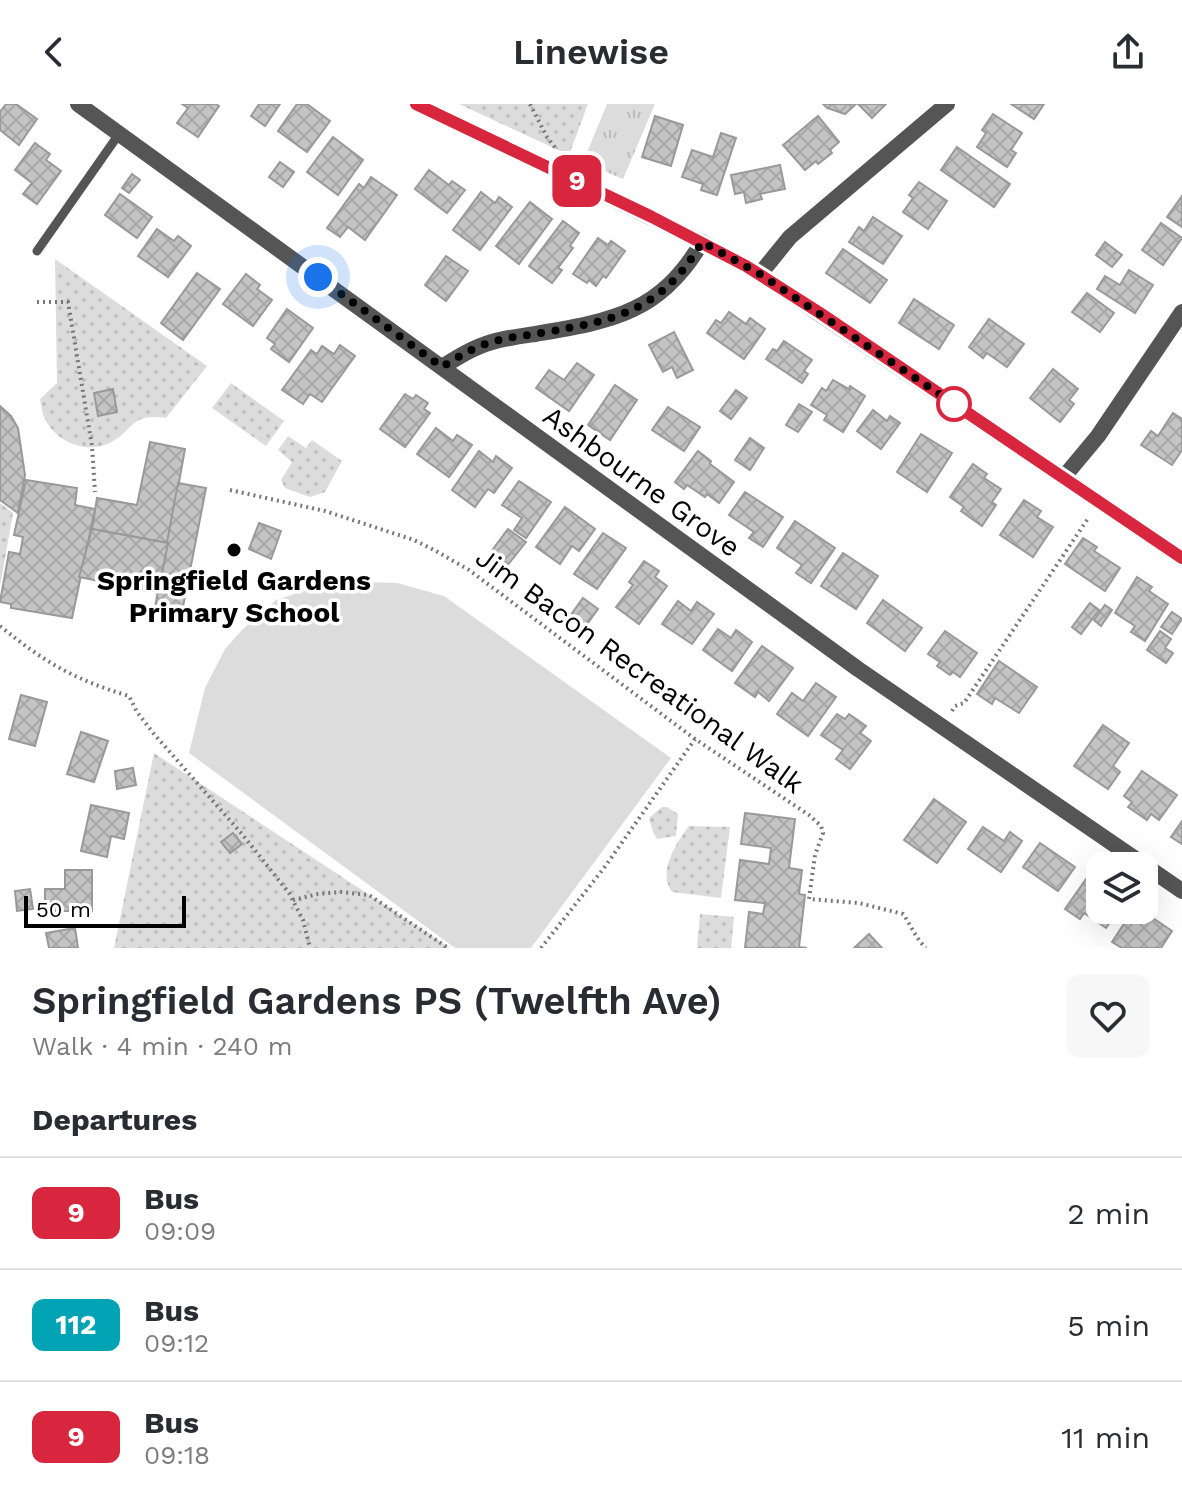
<!DOCTYPE html>
<html lang="en">
<head>
<meta charset="utf-8">
<style>
  :root { --surface:#fff; --page:#f7f7f7; --text:#2b2b33; --muted:#7c7c81; --line:#e1e1e2 }
  body { margin:0; font-family:"Work Sans",sans-serif; background:var(--page); color:var(--text); height:100vh; display:flex; flex-direction:column; font-size:30px; white-space:nowrap }
  * { box-sizing:border-box; margin:0 }
  p { font-size:26px; color:var(--muted) }
  .icon { flex:none; width:44px; height:44px; fill:none; stroke:currentColor; stroke-width:2; stroke-linecap:round; stroke-linejoin:round }
  .map { position:relative; height:844px; overflow:hidden }
  .sheet { display:flex; flex-direction:column; background:var(--surface); flex:1 }
  .sheet>* { flex:none }
  .badge { padding:0 16px; border-radius:12px; font-size:28px; line-height:52px }
  .controls { position:absolute; left:1086px; top:748px; display:grid; gap:16px }
  .controls a { display:grid; place-items:center; width:72px; height:72px; border-radius:16px; background:var(--surface); box-shadow:0 8px 32px #0002; font-size:40px }
  .scale { position:absolute; left:24px; bottom:20px; width:162px; box-sizing:border-box; padding-left:8px; border:4px solid #000; border-top:0; font-size:22px; line-height:28px; white-space:nowrap; color:#000; -webkit-text-stroke:6px #fff; paint-order:stroke }
  .you { position:absolute; width:40px; height:40px; margin:-20px; border:6px solid #fff; border-radius:50%; background:#1a73e8; box-shadow:0 0 0 12px #1a73e833 }
  .map>.badge { position:absolute; translate:-50% -50%; box-shadow:0 0 0 4px #fff }
  h2 { padding:0 32px; font-size:30px; line-height:72px }
  .round { display:grid; place-items:center; flex:none; width:84px; height:84px; border-radius:16px; background:var(--page) }
  .overview { display:flex; align-items:center; justify-content:space-between; height:136px; padding:0 32px }
  h1 { font-size:38px; font-weight:600; line-height:60px }
  ul { padding:0; list-style:none }
  li { display:flex; align-items:center; gap:24px; height:112px; padding:0 32px; border-top:2px solid var(--line) }
  li div { flex:1 }
  li b { display:block; font-size:30px }
  li em { font-style:normal }
  li .badge { min-width:88px; font-weight:700; text-align:center }
  header { display:flex; justify-content:space-between; align-items:center; height:104px; padding:0 32px; background:var(--surface); font-size:36px; font-weight:600 }
  .map>svg:first-child { display:block }
  .grass { fill:url(#grass-tufts) }
  .park { fill:url(#park-dots) }
  .pitch { fill:#dcdcdc }
  .building { fill:url(#building-cross-hatch); stroke:#999; stroke-width:2 }
  .lines { fill:none; stroke-linecap:round; stroke-linejoin:round }
  .path { stroke:#777; stroke-width:4; stroke-dasharray:2 4; stroke-linecap:butt }
  .lane { stroke:#555; stroke-width:9 }
  .street { stroke:#555; stroke-width:16 }
  .line-casing { stroke:#fff; stroke-width:18 }
  .line { stroke:#d7263d; stroke-width:12 }
  .walk { stroke:#000; stroke-width:8; stroke-dasharray:0 14.4 }
  .stop-dot { fill:#fff; stroke:#d7263d; stroke-width:4 }
  .poi-dot { fill:#000; stroke:#fff; stroke-width:3 }
  .labels { text-anchor:middle; stroke-width:7; stroke-linejoin:round; paint-order:stroke }
  .street-label { font-size:28px; fill:#000; stroke:#fff }
  .poi-label { font-size:28px; font-weight:bold; fill:#000; stroke:#fff }
</style>
</head>
<body>
<header><svg class="icon" aria-label="back" viewBox="0 0 24 24"><path d="M15 5l-7 7 7 7"/></svg>Linewise<svg class="icon" aria-label="share" viewBox="0 0 24 24"><path d="M12 15V3M7 8l5-5 5 5M5 13v7h14v-7"/></svg></header>
<div class="map">
<svg width="1182" height="844" viewBox="0 0 1182 844">
  <defs>
    <pattern id="grass-tufts" width="24" height="20" patternUnits="userSpaceOnUse" patternTransform="scale(2)"><rect width="24" height="20" fill="#dcdcdc"/><path d="M3 7l-1-3M5 7V3M7 7l1-3M15 17l-1-3M17 17v-4M19 17l1-3" fill="none" stroke="#bbb"/></pattern>
    <pattern id="park-dots" width="8" height="8" patternUnits="userSpaceOnUse" patternTransform="scale(2)"><rect width="8" height="8" fill="#dcdcdc"/><path d="M2 2h.1M6 6h.1" fill="none" stroke="#bbb" stroke-width="1.8" stroke-linecap="round"/></pattern>
    <pattern id="building-cross-hatch" width="8" height="8" patternUnits="userSpaceOnUse" patternTransform="scale(2)"><rect width="8" height="8" fill="#c4c4c4"/><path d="M0 0l8 8M0 8l8-8" fill="none" stroke="#a7a7a7"/></pattern>
  </defs>
  <rect width="100%" height="100%" fill="#fff"/>
  <path class="grass" d="M607,0h48l-32,75 -40,-17z"/>
  <g class="park">
    <path d="M459,0h129l-19,51z"/>
    <path d="M55,155l152,107 -41,52c-38,-6 -32,15 -59,26 -24,10 -53,-4 -63,-27 -2,-5 -3,-12 -4,-18l17,-16z"/>
    <path d="M231,279l53,38 -18,25 -54,-38z"/>
    <path d="M288,332l18,12 6,-8 30,21 -17,31 -15,5 -25,-9 -4,-8 11,-18 -14,-12z"/>
    <path d="M0,399l13,10 -13,73z"/>
    <path d="M154,649l296,195h-336z"/>
    <path d="M662,703h5l11,7 -2,22 -19,3 -4,-7 -4,-14z"/>
    <path d="M689,722l41,1 -9,71 -49,-6c-15,-20 4,-49 17,-66z"/>
    <path d="M700,810l34,3 -3,31h-34z"/>
  </g>
  <path class="pitch" d="M335,477l62,2 47,13 227,162 -140,190h-76l-266,-195 16,-65 20,-39 17,-19 34,-30z"/>
  <g class="building">
    <path d="M6,0h10l21,15 -18,26 -19,-15v-18z"/>
    <path d="M182,0h34l3,2 -21,31 -21,-14 11,-15z"/>
    <path d="M259,0h21l-15,22 -14,-10z"/>
    <path d="M297,0h10l23,17 -23,31 -29,-21z"/>
    <path d="M823,0h33l-11,10 -18,-6z"/>
    <path d="M858,0h28l-14,14z"/>
    <path d="M1011,0h33l-10,15z"/>
    <path d="M993,10l29,19 -11,17 5,3 -9,14 -30,-20 9,-14 -4,-3z"/>
    <path d="M655,12l28,9 -12,41 -29,-9z"/>
    <path d="M818,12l21,26 -9,8 2,3 -14,11 -2,-3 -11,9 -22,-25z"/>
    <path d="M721,29l15,5 -19,57 -16,-5 2,-6 -21,-7 10,-27 21,7z"/>
    <path d="M333,33l30,23 -25,35 -31,-23z"/>
    <path d="M35,39l15,11 -4,6 15,11 -24,33 -14,-10 9,-11 -17,-13z"/>
    <path d="M957,43l53,37 -16,23 -53,-37z"/>
    <path d="M280,58l14,10 -11,15 -14,-10z"/>
    <path d="M780,61l5,24 -25,5 2,5 -16,4 -2,-11 -9,2 -4,-19z"/>
    <path d="M429,66l20,15 3,-4 13,9 -18,23 -32,-24z"/>
    <path d="M132,70l8,6 -11,13 -7,-5z"/>
    <path d="M371,73l26,18 -32,45 -17,-13 -8,10 -13,-9 32,-44 5,4z"/>
    <path d="M919,78l28,19 -19,28 -25,-17 10,-14 -4,-3z"/>
    <path d="M481,88l14,11 4,-6 13,10 -32,43 -27,-20z"/>
    <path d="M120,90l32,23 -15,21 -32,-23z"/>
    <path d="M1182,92v31l-15,-10z"/>
    <path d="M530,98l22,17 -33,45 -23,-18z"/>
    <path d="M873,113l29,19 -19,28 -34,-22 10,-15 5,4z"/>
    <path d="M563,117l16,12 -9,13 3,2 -15,20 4,2 -10,13 -23,-17z"/>
    <path d="M1161,119l21,15 -19,27 -21,-15z"/>
    <path d="M157,125l17,12 4,-5 13,10 -23,31 -30,-21z"/>
    <path d="M598,134l10,7 3,-4 14,10 -19,27 -3,-2 -7,10 -7,-6 -2,3 -14,-9z"/>
    <path d="M1105,138l17,13 -10,12 -16,-12z"/>
    <path d="M843,145l44,31 -17,23 -44,-30z"/>
    <path d="M446,152l22,15 -22,30 -21,-16z"/>
    <path d="M1129,166l24,15 -18,28 -38,-24 8,-13 15,9z"/>
    <path d="M197,169l23,16 -37,51 -22,-17z"/>
    <path d="M246,170l14,11 -3,4 15,11 -19,26 -30,-22z"/>
    <path d="M1087,189l27,20 -14,19 -28,-20z"/>
    <path d="M914,195l40,26 -15,24 -40,-26z"/>
    <path d="M287,205l26,19 -24,34 -18,-13 4,-5 -8,-6z"/>
    <path d="M729,208l17,12 4,-6 15,11 -21,30 -37,-26 9,-13 5,3z"/>
    <path d="M989,215l35,25 -17,23 -20,-14 -4,5 -14,-11z"/>
    <path d="M674,228l19,38 -16,8 -5,-11 -9,5 -14,-27z"/>
    <path d="M784,237l28,19 -8,11 4,3 -6,9 -36,-24 7,-10 4,2z"/>
    <path d="M340,241l15,11 -33,46 -12,-8 -7,10 -21,-14 29,-40 6,4 5,-8 12,8z"/>
    <path d="M577,259l17,12 -25,36 -33,-23 13,-18 15,10z"/>
    <path d="M1053,265l25,20 -9,11 5,4 -14,18 -30,-24z"/>
    <path d="M833,276l16,9 1,-3 15,10 -22,36 -19,-12 3,-5 -16,-10 11,-17 4,3z"/>
    <path d="M615,281l22,15 -27,40 -22,-15z"/>
    <path d="M113,285l4,23 -19,4 -4,-23z"/>
    <path d="M736,286l11,8 -16,21 -11,-8z"/>
    <path d="M405,290l8,5 3,-4 12,8 -4,6 6,4 -25,34 -25,-18z"/>
    <path d="M799,300l13,8 -14,20 -12,-7z"/>
    <path d="M0,302l11,10 7,12 7,47 -7,38 -18,-13z"/>
    <path d="M668,303l32,20 -16,24 -32,-21z"/>
    <path d="M873,306l14,11 3,-5 10,7 -19,26 -24,-18z"/>
    <path d="M1173,309l9,6v31l-10,15 -31,-20 10,-14 7,5z"/>
    <path d="M436,324l17,13 4,-6 15,10 -23,32 -32,-23z"/>
    <path d="M921,330l31,19 -25,39 -30,-20z"/>
    <path d="M750,334l14,10 -14,22 -15,-10z"/>
    <path d="M150,338l35,7 -17,94 -76,-14 5,-31 40,7z"/>
    <path d="M479,347l14,11 3,-6 16,12 -18,25 -6,-4 -13,18 -23,-17z"/>
    <path d="M698,347l13,10 -1,3 24,18 -15,21 -12,-9 -2,3 -18,-12 -3,4 -9,-7z"/>
    <path d="M973,360l14,10 -3,4 17,11 -9,13 4,3 -14,21 -21,-15 3,-4 -14,-10z"/>
    <path d="M26,376l51,8 -2,17 20,4 -23,109 -61,-10v-4l-11,-2 9,-50 11,2 3,-17 -9,-2z"/>
    <path d="M519,377l32,21 -25,36 -12,-8 8,-12 -20,-13z"/>
    <path d="M178,379l28,5 -24,124 -27,-5z"/>
    <path d="M745,388l38,25 -20,30 -14,-9 5,-6 -25,-17z"/>
    <path d="M1024,396l17,11 -4,6 16,10 -20,30 -33,-22z"/>
    <path d="M565,403l30,22 -16,22 -7,-5 -12,18 -24,-17z"/>
    <path d="M795,417l40,27 -24,35 -15,-10 6,-8 -25,-17z"/>
    <path d="M259,419l22,8 -10,28 -22,-10z"/>
    <path d="M92,425l76,14 -10,50 -79,-16z"/>
    <path d="M508,425l18,13 -19,24 -17,-13z"/>
    <path d="M603,429l23,15 -29,41 -23,-15z"/>
    <path d="M1083,434l14,9 -3,4 26,17 -15,23 -40,-27z"/>
    <path d="M843,449l35,23 -22,33 -35,-23z"/>
    <path d="M644,457l15,10 -4,6 12,9 -28,38 -23,-17 17,-22 -4,-3z"/>
    <path d="M1137,473l15,10 -3,4 19,13 -23,37 -14,-9 4,-6 -20,-13z"/>
    <path d="M583,494l15,11 -13,18 -15,-11z"/>
    <path d="M883,496l39,28 -17,23 -38,-28z"/>
    <path d="M678,497l13,10 6,-9 17,12 -22,30 -30,-20z"/>
    <path d="M1090,499l9,7 -18,24 -9,-7z"/>
    <path d="M1105,501l7,5 -11,16 -7,-6z"/>
    <path d="M1172,508l10,7 -10,15 -11,-7z"/>
    <path d="M718,525l13,9 5,-8 16,12 -20,29 -29,-21z"/>
    <path d="M945,527l32,22 -17,24 -7,-5 -3,3 -13,-9 3,-4 -12,-8z"/>
    <path d="M1160,527l11,8 -6,9 8,5 -7,10 -19,-13z"/>
    <path d="M762,542l31,22 -24,33 -11,-9 -3,5 -20,-14z"/>
    <path d="M999,557l38,26 -18,26 -24,-15 -3,6 -15,-10z"/>
    <path d="M816,579l20,14 -28,39 -31,-22 15,-21 11,8z"/>
    <path d="M21,591l26,7 -12,44 -26,-7z"/>
    <path d="M837,610l8,5 4,-5 17,12 -6,7 11,8 -21,28 -14,-10 7,-9 -22,-15z"/>
    <path d="M1103,621l26,18 -16,23 7,6 -12,17 -34,-23z"/>
    <path d="M81,628l27,9 -14,41 -27,-8z"/>
    <path d="M133,664l3,17 -19,4 -2,-18z"/>
    <path d="M1142,667l35,24 -18,25 -8,-6 -4,6 -19,-13 4,-5 -8,-6z"/>
    <path d="M934,695l32,23 -29,41 -33,-23z"/>
    <path d="M91,701l38,8 -5,26 -13,-3 -4,21 -26,-6z"/>
    <path d="M745,709l50,6 -6,49 13,2 -3,24 6,1 -6,52 8,1h-62l4,-36 14,2 2,-11 -30,-3 5,-40 29,4 2,-16 -30,-4z"/>
    <path d="M1182,717v23l-11,-7z"/>
    <path d="M983,723l21,14 6,-9 12,9 -21,31 -33,-23z"/>
    <path d="M233,729l9,11 -12,9 -9,-11z"/>
    <path d="M1040,739l35,24 -17,24 -35,-24z"/>
    <path d="M65,766h27v41h-47v-22h20z"/>
    <path d="M1089,771l11,8v27h19l-13,18 -22,-15 -4,6 -15,-10z"/>
    <path d="M30,785l3,20 -16,2 -2,-20z"/>
    <path d="M1133,806h8l31,21 -11,17h-39l-10,-6z"/>
    <path d="M75,824l3,20h-29l-3,-15z"/>
    <path d="M869,830l13,14h-28z"/>
  </g>
  <g class="lines">
    <g class="path">
      <path d="M530,0l17,33 10,13"/>
      <path d="M37,198h31l24,144 3,46"/>
      <path d="M230,386l95,21 89,29 20,10 35,20 226,169 114,76 12,11 2,7 -8,22 -6,44 50,4 44,11c8,11 13,25 23,34"/>
      <path d="M0,522c44,36 75,54 129,70l8,16 17,22 88,100 47,59 14,27 7,28"/>
      <path d="M952,607l3,-5 9,-3 125,-186"/>
      <path d="M293,796l25,-6 23,-2 28,3 79,53"/>
      <path d="M541,844l63,-80 91,-129"/>
    </g>
    <path class="lane" d="M37,147l82,-117"/>
    <g class="street">
      <path d="M78,0l780,565 324,222"/>
      <path d="M416,0l286,138 58,32 422,284"/>
      <path d="M760,170l30,-37 157,-133"/>
      <path d="M442,263c16,-10 32,-20 50,-25 14,-4 29,-6 43,-8 76,-13 125,-20 167,-92"/>
      <path d="M1063,374l35,-42 84,-124"/>
    </g>
  </g>
  <g class="lines">
    <defs>
      <path id="line" d="M416,0l236,113 94,49 74,47 362,245"/>
    </defs>
    <use href="#line" class="line-casing"/>
    <use href="#line" class="line"/>
    <path class="walk" d="M318,173l124,90c16,-10 32,-20 50,-25 16,-5 33,-6 49,-9 74,-13 120,-21 161,-91l58,32 206,138 -12,-8"/>
  </g>
  <circle class="stop-dot" cx="954" cy="300" r="16"/>
  <circle class="poi-dot" cx="234" cy="446" r="8"/>
  <g class="labels">
    <g class="street-label">
      <text transform="translate(642 377) rotate(36)" y="10">Ashbourne Grove</text>
      <text transform="translate(640 566) rotate(36)" y="10">Jim Bacon Recreational Walk</text>
    </g>
    <g class="poi-label">
      <text x="234" y="486">Springfield Gardens<tspan x="234" dy="32">Primary School</tspan></text>
    </g>
  </g>
</svg>
<div class="controls">
<a><svg class="icon" aria-label="layers" viewBox="0 0 24 24"><path d="M12 4l9 5-9 5-9-5zM3 14l9 5 9-5"/></svg></a>
</div>
<div class="scale">50 m</div>
<div class="you" style="left:318px;top:173px"></div>
<b class="badge" style="left:577px;top:77px;background:#d7263d;color:#fff">9</b>
</div>
<section class="sheet">
<div class="overview"><div><h1>Springfield Gardens PS (Twelfth Ave)</h1><p>Walk · 4 min · 240 m</p></div><a class="round"><svg class="icon" aria-label="heart" viewBox="0 0 24 24"><path d="M12 20l-8-8c-3-5 5-10 8-4 3-6 11-1 8 4z"/></svg></a></div>
<h2>Departures</h2>
<ul>
<li><span class="badge" style="background:#d7263d;color:#fff">9</span><div><b>Bus</b><p>09:09</p></div><em>2 min</em></li>
<li><span class="badge" style="background:#00a3b4;color:#fff">112</span><div><b>Bus</b><p>09:12</p></div><em>5 min</em></li>
<li><span class="badge" style="background:#d7263d;color:#fff">9</span><div><b>Bus</b><p>09:18</p></div><em>11 min</em></li>
</ul>
</section>
</body>
</html>
